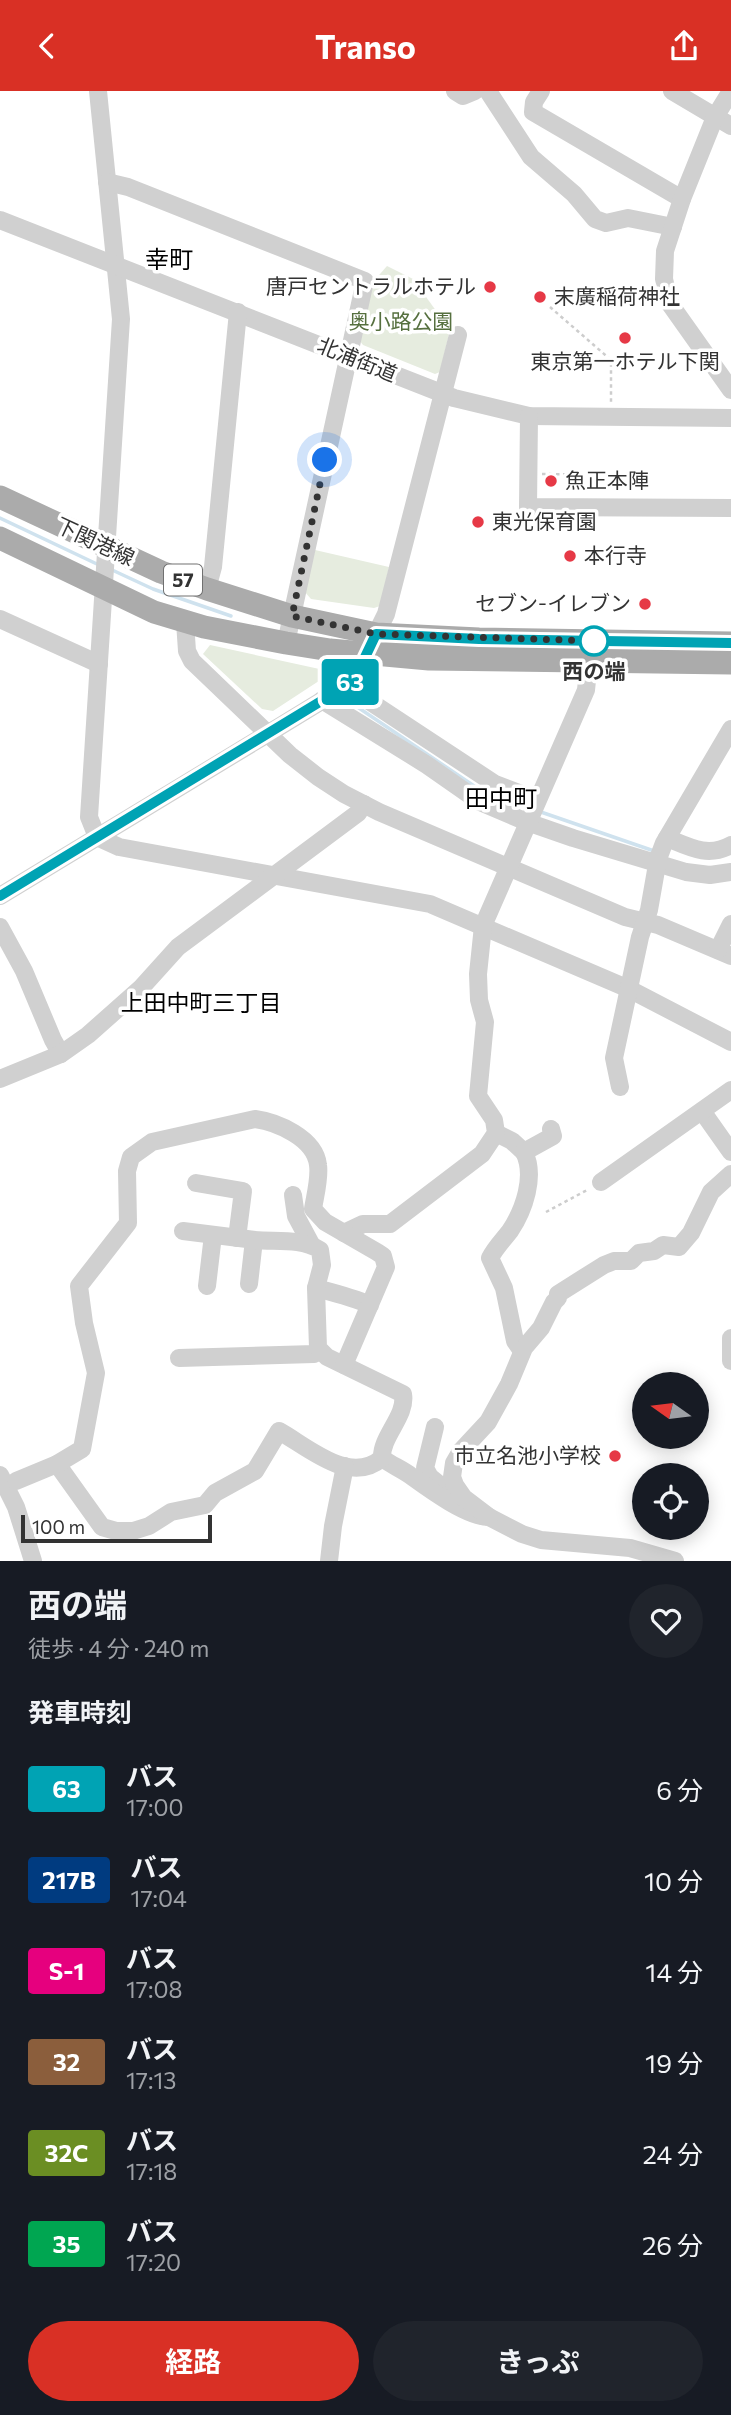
<!DOCTYPE html>
<html lang="ja">
<head>
<meta charset="utf-8">
<style>
  :root { --surface:#171b24; --page:#20242c; --text:#f1f3f6; --muted:#9ea1a6; --accent:#d93025 }
  body { margin:0; font-family:Commissioner,"Noto Sans JP",sans-serif; background:var(--page); color:var(--text); height:100vh; display:flex; flex-direction:column; font-size:26px; white-space:nowrap }
  * { box-sizing:border-box; margin:0 }
  p { font-size:23px; color:var(--muted) }
  .icon { flex:none; width:38px; height:38px; fill:none; stroke:currentColor; stroke-width:2; stroke-linecap:round; stroke-linejoin:round }
  .map { position:relative; height:1470px; overflow:hidden }
  .drawer { display:flex; flex-direction:column; background:var(--surface); flex:1 }
  .drawer>* { flex:none }
  .badge { padding:0 14px; border-radius:5px; font-size:24px; line-height:46px }
  .needle { width:46px; rotate:284deg }
  .tools { position:absolute; left:632px; top:1281px; display:grid; gap:14px }
  .tools a { display:grid; place-items:center; width:77px; height:77px; border-radius:50%; background:var(--surface); box-shadow:0 4px 18px #0003; font-size:35px }
  .scale { position:absolute; left:21px; bottom:18px; width:191px; box-sizing:border-box; padding-left:7px; border:4px solid #333; border-top:0; font-size:19px; line-height:24px; white-space:nowrap; color:#333; -webkit-text-stroke:5px #fff; paint-order:stroke }
  .you { position:absolute; width:35px; height:35px; margin:-18px; border:5px solid #fff; border-radius:50%; background:#1a73e8; box-shadow:0 0 0 10px #1a73e833 }
  .map>.badge { position:absolute; translate:-50% -50%; box-shadow:0 0 0 4px #fff }
  h2 { padding:0 28px; font-size:26px; line-height:63px }
  .round { display:grid; place-items:center; flex:none; width:74px; height:74px; border-radius:37px; background:var(--page) }
  .headline { display:flex; align-items:center; justify-content:space-between; height:119px; padding:0 28px }
  h1 { font-size:33px; font-weight:700; line-height:52px }
  .primary-button { display:flex; gap:14px; margin-top:auto; padding:14px 28px }
  .primary-button a { flex:1; height:80px; border-radius:42px; background:var(--accent); color:#fff; font-size:28px; font-weight:700; line-height:80px; text-align:center }
  .primary-button a+a { background:var(--page); color:var(--text) }
  ul { padding:0; list-style:none }
  li { display:flex; align-items:center; gap:21px; height:91px; padding:0 28px }
  li div { flex:1 }
  li b { display:block; font-size:26px }
  li em { font-style:normal }
  li .badge { min-width:77px; font-weight:700; text-align:center }
  header { display:flex; justify-content:space-between; align-items:center; height:91px; padding:0 28px; background:var(--accent); color:#fff; font-size:32px; font-weight:700 }
  .map>svg:first-child { display:block }
  .green { fill:#e6ecdf }
  .lines { fill:none; stroke-linecap:round; stroke-linejoin:round }
  .stream { stroke:#cfe2ee; stroke-width:3.5 }
  .path { stroke:#cdcdcd; stroke-width:2.5; stroke-dasharray:3.5 3.5; stroke-linecap:butt }
  .minor { stroke:#d0d0d0; stroke-width:18 }
  .major { stroke:#ababab; stroke-width:23 }
  .line-casing { stroke:#fff; stroke-width:16 }
  .line { stroke:#00a3b4; stroke-width:10 }
  .walk { stroke:#333; stroke-width:7; stroke-dasharray:0 12.6 }
  .poi-dot { fill:#e63946; stroke:#fff; stroke-width:2.5 }
  .stop-dot { fill:#fff; stroke:#00a3b4; stroke-width:3.5 }
  .labels { text-anchor:middle; stroke-width:7; stroke-linejoin:round; paint-order:stroke }
  .shield { fill:#fff; stroke:#707070; stroke-width:2 }
  .shield-label { font-size:19px; font-weight:bold; fill:#333 }
  .poi-label { font-size:21px; fill:#333; stroke:#fff; text-anchor:start }
  .park-label { font-size:21px; fill:#56703f; stroke:#fff }
  .street-label { font-size:21px; fill:#333; stroke:#fff }
  .stop-label { font-size:21px; font-weight:bold; fill:#333; stroke:#fff }
  .neighbourhood-label { font-size:23px; fill:#000; stroke:#fff }
  .quarter-label { font-size:24px; fill:#000; stroke:#fff }
</style>
</head>
<body>
<header><svg class="icon" aria-label="back" viewBox="0 0 24 24"><path d="M15 5l-7 7 7 7"/></svg>Transo<svg class="icon" aria-label="share" viewBox="0 0 24 24"><path d="M12 15V3M7 8l5-5 5 5M5 13v7h14v-7"/></svg></header>
<div class="map">
<svg width="731" height="1470" viewBox="0 0 731 1470">
  <rect width="100%" height="100%" fill="#fff"/>
  <g class="green">
    <path d="M387,175l26,13 37,51 -10,42 -5,2 -72,-29 -3,-4 13,-59z"/>
    <path d="M315,459l74,17 -9,39 -6,2 -63,-9 -6,-7z"/>
    <path d="M210,554l114,25 1,7 -52,34 -11,-2 -59,-55z"/>
  </g>
  <g class="lines">
    <g class="stream">
      <path d="M0,427l99,47"/>
      <path d="M110,478l43,20 78,27"/>
      <path d="M350,611l133,90 44,15"/>
      <path d="M538,720l119,41"/>
    </g>
    <g class="path">
      <path d="M550,216l61,53v42"/>
      <path d="M542,383l58,1 -1,19"/>
      <path d="M546,1121l43,-23"/>
    </g>
    <g class="minor">
      <path d="M98,0l23,228 -32,498 8,20 22,10 311,57 199,85 102,53"/>
      <path d="M455,0l8,5 12,-5"/>
      <path d="M488,0l43,66 43,37 21,25 11,4 22,-5 45,9"/>
      <path d="M541,0l-7,11 -1,10 149,87"/>
      <path d="M672,0l59,35"/>
      <path d="M731,0l-16,26 -33,82 -17,52 -1,28 6,25 61,86"/>
      <path d="M107,91l21,5 237,94 -79,362"/>
      <path d="M0,129l454,178 75,18 202,2"/>
      <path d="M529,325l-1,91 203,1"/>
      <path d="M207,498l6,-22 25,-255"/>
      <path d="M0,528l99,45"/>
      <path d="M185,531l2,29 5,10 98,94 28,22 26,17 35,18 246,105 33,8 73,31"/>
      <path d="M349,591l17,17 129,85 42,16"/>
      <path d="M322,609l105,65 53,37 47,20 46,16 113,34 24,3 21,-3"/>
      <path d="M667,747c22,9 41,20 64,7"/>
      <path d="M0,805l269,-163 72,-44 14,-12 31,-63 72,-279"/>
      <path d="M0,836l24,44 29,69 8,14"/>
      <path d="M718,859l13,-26"/>
      <path d="M0,988l61,-25 27,-19 53,-47 37,-41 180,-134 6,-9"/>
      <path d="M620,996l-6,-29 26,-121 9,-27 9,-51 6,-16 67,-114"/>
      <path d="M702,1020l29,41"/>
      <path d="M496,1042l16,8 12,11"/>
      <path d="M601,1091l130,-92"/>
      <path d="M196,1092l47,8 -6,47"/>
      <path d="M293,1104l3,21 15,28"/>
      <path d="M344,1142l19,-9h27l92,-70 14,-21 -2,-13 -16,-24 7,-74 -6,-22 -1,-26 5,-48 103,-236 4,-39"/>
      <path d="M249,1193l5,-44"/>
      <path d="M207,1195l6,-51"/>
      <path d="M316,1197c19,5 36,9 54,17"/>
      <path d="M731,1247v23"/>
      <path d="M522,1260l-7,-10 -11,-53 -14,-30c5,-10 13,-18 20,-27 14,-21 26,-55 14,-79l29,-16 -2,-7"/>
      <path d="M179,1267l135,-4 6,-3"/>
      <path d="M435,1336l-10,41 5,9 16,13"/>
      <path d="M382,1367c9,7 20,11 29,18 18,13 56,41 78,41l33,17 19,6 89,8 45,13"/>
      <path d="M57,1373l45,63 14,4h17l16,-5 22,-14 34,-7 10,-12 40,-22 24,-40c29,16 71,55 103,27 -1,-22 25,-42 21,-64l-76,-37 -9,-9 -2,-60 6,-23 -2,-15c-19,-12 -44,-8 -65,-10 -24,-3 -48,-6 -72,-9"/>
      <path d="M0,1384l16,32 17,54"/>
      <path d="M16,1390l41,-17 25,-15 14,-76 -12,-50 -5,-37 49,-63 -1,-52 4,-14 21,-15 103,-23c22,3 60,19 63,46 2,13 -3,31 -5,44l12,13 52,30 6,4 3,11 -42,98"/>
      <path d="M489,1426l-25,-19 -9,-13 -3,-8 2,-14 7,-12 27,-29 21,-38 15,-36 17,-20 13,-26 4,-4v-4l46,-29 10,-4h17l8,-8 15,-2 9,-6 16,2 12,-14 20,-41 20,-18"/>
      <path d="M329,1470l4,-35 12,-60"/>
    </g>
    <g class="major">
      <path d="M0,406l161,75 46,17 85,27 84,18 103,5 252,4"/>
      <path d="M0,447l154,74 50,15 82,16 44,7 99,9 302,4"/>
    </g>
  </g>
  <g class="lines">
    <defs>
      <path id="line" d="M0,805l341,-207 17,-17 18,-38 103,5 252,4"/>
    </defs>
    <use href="#line" class="line-casing"/>
    <use href="#line" class="line"/>
    <path class="walk" d="M325,369l-33,156 84,18 218,7"/>
  </g>
  <g class="poi-dot">
    <circle cx="490" cy="196" r="7"/>
    <circle cx="540" cy="206" r="7"/>
    <circle cx="625" cy="247" r="7"/>
    <circle cx="551" cy="390" r="7"/>
    <circle cx="478" cy="431" r="7"/>
    <circle cx="570" cy="465" r="7"/>
    <circle cx="645" cy="513" r="7"/>
    <circle cx="615" cy="1365" r="7"/>
  </g>
  <circle class="stop-dot" cx="594" cy="550" r="14"/>
  <g class="labels">
    <rect class="shield" x="164" y="473.5" width="38" height="31" rx="5"/>
    <g class="shield-label">
      <text x="183" y="496">57</text>
    </g>
    <g class="poi-label">
      <text x="476" y="203" text-anchor="end">唐戸セントラルホテル</text>
      <text x="554" y="213">末廣稲荷神社</text>
      <text x="625" y="278" text-anchor="middle">東京第一ホテル下関</text>
      <text x="565" y="397">魚正本陣</text>
      <text x="492" y="438">東光保育園</text>
      <text x="584" y="472">本行寺</text>
      <text x="631" y="520" text-anchor="end">セブン-イレブン</text>
      <text x="601" y="1372" text-anchor="end">市立名池小学校</text>
    </g>
    <g class="park-label">
      <text x="401" y="238">奥小路公園</text>
    </g>
    <g class="street-label">
      <text transform="translate(357 269) rotate(22)" y="7">北浦街道</text>
      <text transform="translate(95 451) rotate(25)" y="7">下関港線</text>
    </g>
    <g class="stop-label">
      <text x="594" y="588">西の端</text>
    </g>
    <g class="neighbourhood-label">
      <text x="201" y="920">上田中町三丁目</text>
    </g>
    <g class="quarter-label">
      <text x="169" y="177">幸町</text>
      <text x="501" y="716">田中町</text>
    </g>
  </g>
</svg>
<div class="tools">
<a><svg class="needle" viewBox="-14 -14 28 28"><path d="M0-13l5 13h-10z" fill="#e53935"/><path d="M0 13l5-13h-10z" fill="#9ea1a6"/></svg></a>
<a><svg class="icon" aria-label="locate" viewBox="0 0 24 24"><circle cx="12" cy="12" r="6"/><path d="M12 2v4M12 18v4M2 12h4M18 12h4"/></svg></a>
</div>
<div class="scale">100 m</div>
<div class="you" style="left:325px;top:369px"></div>
<b class="badge" style="left:350px;top:591px;background:#00a3b4;color:#fff">63</b>
</div>
<section class="drawer">
<div class="headline"><div><h1>西の端</h1><p>徒歩 · 4 分 · 240 m</p></div><a class="round"><svg class="icon" aria-label="heart" viewBox="0 0 24 24"><path d="M12 20l-8-8c-3-5 5-10 8-4 3-6 11-1 8 4z"/></svg></a></div>
<h2>発車時刻</h2>
<ul>
<li><span class="badge" style="background:#00a3b4;color:#fff">63</span><div><b>バス</b><p>17:00</p></div><em>6 分</em></li>
<li><span class="badge" style="background:#003b80;color:#fff">217B</span><div><b>バス</b><p>17:04</p></div><em>10 分</em></li>
<li><span class="badge" style="background:#e6007e;color:#fff">S-1</span><div><b>バス</b><p>17:08</p></div><em>14 分</em></li>
<li><span class="badge" style="background:#8b5e3c;color:#fff">32</span><div><b>バス</b><p>17:13</p></div><em>19 分</em></li>
<li><span class="badge" style="background:#6b8e23;color:#fff">32C</span><div><b>バス</b><p>17:18</p></div><em>24 分</em></li>
<li><span class="badge" style="background:#00a651;color:#fff">35</span><div><b>バス</b><p>17:20</p></div><em>26 分</em></li>
</ul>
<div class="primary-button"><a>経路</a><a>きっぷ</a></div>
</section>
</body>
</html>
